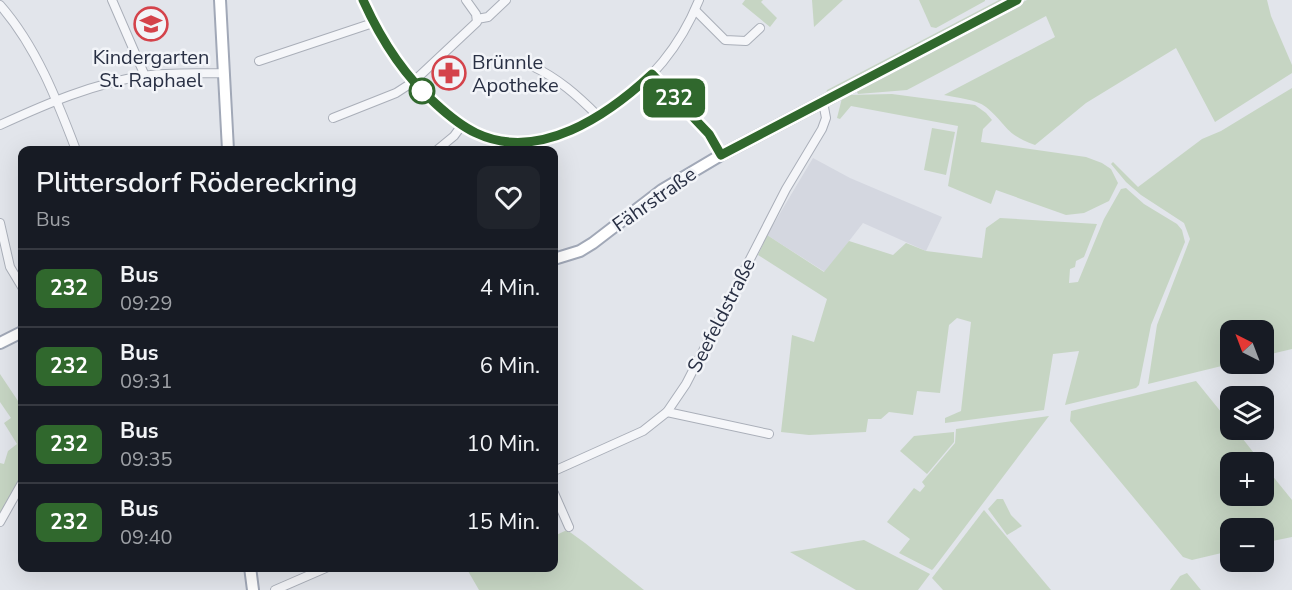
<!DOCTYPE html>
<html lang="de">
<head>
<meta charset="utf-8">
<style>
  :root { --surface:#171b24; --page:#20242c; --text:#f1f3f6; --muted:#9ea1a6; --line:#363941 }
  body { margin:0; font-family:"Nunito Sans",sans-serif; background:var(--page); color:var(--text); height:100vh; display:flex; flex-direction:column; font-size:22px; white-space:nowrap }
  * { box-sizing:border-box; margin:0 }
  p { font-size:20px; color:var(--muted) }
  .icon { flex:none; width:33px; height:33px; fill:none; stroke:currentColor; stroke-width:2; stroke-linecap:round; stroke-linejoin:round }
  .map { position:relative; flex:1; overflow:hidden }
  .side { position:absolute; left:18px; top:146px; width:540px; height:426px; display:flex; flex-direction:column; background:var(--surface); border-radius:12px; box-shadow:0 6px 24px #0002 }
  .side>* { flex:none }
  .badge { padding:0 12px; border-radius:9px; font-size:21px; line-height:39px }
  .needle { width:39px; rotate:318deg }
  .fabs { position:absolute; left:1220px; top:320px; display:grid; gap:12px }
  .fabs a { display:grid; place-items:center; width:54px; height:54px; border-radius:12px; background:var(--surface); box-shadow:0 6px 24px #0002; font-size:30px }
  .map>.badge { position:absolute; translate:-50% -50%; box-shadow:0 0 0 3px #fff }
  .round { display:grid; place-items:center; flex:none; width:63px; height:63px; border-radius:12px; background:var(--page) }
  .head { display:flex; align-items:center; justify-content:space-between; height:102px; padding:0 18px }
  h1 { font-size:28px; font-weight:600; line-height:45px }
  ul { padding:0; list-style:none }
  li { display:flex; align-items:center; gap:18px; height:78px; padding:0 18px; border-top:2px solid var(--line) }
  li div { flex:1 }
  li b { display:block; font-size:22px }
  li em { font-style:normal }
  li .badge { min-width:66px; font-weight:700; text-align:center }
  .map>svg:first-child { display:block }
  .built { fill:#d4d7e0 }
  .green { fill:#c6d5c3 }
  .lines { fill:none; stroke-linecap:round; stroke-linejoin:round }
  .minor-casing { stroke:#aaafb9; stroke-width:10 }
  .major-casing { stroke:#a1a8b7; stroke-width:14 }
  .minor { stroke:#f5f6f9; stroke-width:8 }
  .major { stroke:#fff; stroke-width:10 }
  .line-casing { stroke:#fff; stroke-width:14 }
  .line { stroke:#30682d; stroke-width:9 }
  .stop-dot { fill:#fff; stroke:#30682d; stroke-width:3 }
  .labels { text-anchor:middle; stroke-width:5; stroke-linejoin:round; paint-order:stroke }
  .poi-label { font-size:20px; fill:#293044; stroke:#f2f4f8 }
  .street-label { font-size:20px; fill:#293044; stroke:#f2f4f8 }
</style>
</head>
<body>
<div class="map">
<svg width="1292" height="590" viewBox="0 0 1292 590">
  <rect width="100%" height="100%" fill="#e2e5eb"/>
  <path class="built" d="M813,158l37,20 92,39 -16,34 -63,-28 -38,49 -58,-37z"/>
  <g class="green">
    <path d="M745,0h18l-2,2 16,16 -7,9 -28,-23z"/>
    <path d="M812,0h31l-29,27z"/>
    <path d="M919,0h66v1l-49,27 -5,-1z"/>
    <path d="M999,0h8l-181,94 1,-4z"/>
    <path d="M1027,0h240l4,16 21,49v8l-77,49 -39,-74 -90,55 -51,42c-31,-11 -27,-20 -49,-38 -10,-8 -29,-9 -42,-12l111,-58 -9,-21 -139,74 -49,4 -2,-4z"/>
    <path d="M1292,88v261l-29,7v-26h-33v33h4l-86,21 9,-59 33,-86 -6,-16 -43,-28 -15,-13 -15,-18 2,-2 25,25 64,-48 19,-8z"/>
    <path d="M892,94l83,11 11,8 6,7 -9,9 -2,13 105,15 16,6 9,6 7,14 -9,18 -25,12 -18,2 -70,-25 -5,14 -43,-18 10,-60 -107,-20 -11,13 -3,-1 5,-20 5,-3z"/>
    <path d="M932,128l23,4 -9,43 -22,-5z"/>
    <path d="M1126,188l18,16 33,20 5,6 3,12 -34,83 -12,60 -3,3 -71,17 14,-54 -26,3 -9,56 -99,13v-5l16,-7 10,-89 -14,-4 -8,7 -9,68 -23,-2 -4,24 -24,-3 -8,7h-13l-2,13 -57,3 -28,-3 11,-97 22,7 13,-43 -69,-44 9,-20 57,37 25,-31 44,14 13,-12 20,8 56,7 4,-30 14,-10 97,6 -13,33 -8,4 -1,6 -5,2 -1,14 9,-1 26,-63 17,-30z"/>
    <path d="M0,374l22,33v67l-22,42v-53l4,1 4,-13 9,-7 -13,-21 7,-5 -11,-16z"/>
    <path d="M1196,381l34,42v6h5l26,33h-31v33h33v-31l29,36v37l-29,6v-15h-33v23l-38,9 -9,-3 -113,-136 1,-10z"/>
    <path d="M1049,416l-115,152 -2,2 -33,-17 11,-14 -23,-17 27,-34 6,4 5,-6 -3,-4 33,-39 1,-14z"/>
    <path d="M954,432v10l-27,32 -27,-23 14,-15z"/>
    <path d="M997,499h6l8,16 11,11 -15,9 -19,-26z"/>
    <path d="M984,510l67,80h-108l-11,-12z"/>
    <path d="M567,530l18,13 59,47h-165l-11,-19 11,-4h75v-31z"/>
    <path d="M864,540l66,34 -12,16h-62l-66,-38z"/>
    <path d="M1187,573l14,17h-31l10,-14z"/>
  </g>
  <g class="lines">
    <defs>
      <g id="minor">
        <path d="M112,0l33,76"/>
        <path d="M363,0c17,39 40,75 72,103 13,11 25,22 40,30 45,22 95,1 133,-23 42,-26 73,-65 91,-110"/>
        <path d="M0,5c36,41 57,95 76,145"/>
        <path d="M695,10l30,30 21,1 14,-13"/>
        <path d="M477,19l11,-2 18,-17"/>
        <path d="M259,61l114,-38"/>
        <path d="M532,66c26,12 46,30 66,50"/>
        <path d="M652,74l57,60 12,21"/>
        <path d="M333,118l63,-25 17,-11 64,-60 -1,-8 -10,-14"/>
        <path d="M0,125c46,-21 94,-42 144,-49 26,-4 53,-2 79,-3"/>
        <path d="M437,150l17,-14 8,-11"/>
        <path d="M0,223l10,44 12,20"/>
        <path d="M667,412l102,22"/>
        <path d="M554,471l89,-40 24,-19 19,-28 100,-195 36,-60 4,-11 -3,-16"/>
        <path d="M554,493l15,34"/>
        <path d="M0,522l22,-39"/>
        <path d="M275,590l53,-23"/>
      </g>
      <g id="major">
        <path d="M220,0l8,150"/>
        <path d="M554,259l26,-8 13,-8 69,-53 59,-35 296,-155"/>
        <path d="M0,343l22,-11"/>
        <path d="M250,567l3,23"/>
      </g>
    </defs>
    <use href="#minor" class="minor-casing"/>
    <use href="#major" class="major-casing"/>
    <use href="#minor" class="minor"/>
    <use href="#major" class="major"/>
  </g>
  <g class="lines">
    <defs>
      <path id="line" d="M363,0c18,40 40,75 73,104 12,11 25,22 40,29 63,30 132,-18 176,-59l57,60 12,21 296,-155"/>
    </defs>
    <use href="#line" class="line-casing"/>
    <use href="#line" class="line"/>
  </g>
  <defs>
    <symbol id="school-ring" viewBox="-11 -11 22 22"><circle r="9.5" fill="#f2f4f8" stroke="#d4434b" stroke-width="1.5"/><path d="M0-5L7-2L0 1L-7-2ZM-4 1L0 2.5L4 1V4Q0 6-4 4Z" fill="#d4434b"/></symbol>
    <symbol id="pharmacy-ring" viewBox="-11 -11 22 22"><circle r="9.5" fill="#f2f4f8" stroke="#d4434b" stroke-width="1.5"/><path d="M-2-6h4v4h4v4h-4v4h-4v-4h-4v-4h4Z" fill="#d4434b"/></symbol>
  </defs>
  <g fill-rule="evenodd">
    <use href="#school-ring" x="132" y="5" width="38" height="38"/>
    <use href="#pharmacy-ring" x="430" y="54" width="38" height="38"/>
  </g>
  <circle class="stop-dot" cx="422" cy="91" r="12"/>
  <g class="labels">
    <g class="poi-label">
      <text x="151" y="64">Kindergarten<tspan x="151" dy="23">St. Raphael</tspan></text>
      <text x="472" y="69" text-anchor="start">Brünnle<tspan x="472" dy="23">Apotheke</tspan></text>
    </g>
    <g class="street-label">
      <text transform="translate(654 199) rotate(-35)" y="7">Fährstraße</text>
      <text transform="translate(721 315) rotate(-63)" y="7">Seefeldstraße</text>
    </g>
  </g>
</svg>
<div class="fabs">
<a><svg class="needle" viewBox="-14 -14 28 28"><path d="M0-13l5 13h-10z" fill="#e53935"/><path d="M0 13l5-13h-10z" fill="#9ea1a6"/></svg></a>
<a><svg class="icon" aria-label="layers" viewBox="0 0 24 24"><path d="M12 4l9 5-9 5-9-5zM3 14l9 5 9-5"/></svg></a>
<a>+</a>
<a>−</a>
</div>
<b class="badge" style="left:674px;top:98px;background:#30682d;color:#fff">232</b>
<section class="side">
<div class="head"><div><h1>Plittersdorf Rödereckring</h1><p>Bus</p></div><a class="round"><svg class="icon" aria-label="heart" viewBox="0 0 24 24"><path d="M12 20l-8-8c-3-5 5-10 8-4 3-6 11-1 8 4z"/></svg></a></div>
<ul>
<li><span class="badge" style="background:#30682d;color:#fff">232</span><div><b>Bus</b><p>09:29</p></div><em>4 Min.</em></li>
<li><span class="badge" style="background:#30682d;color:#fff">232</span><div><b>Bus</b><p>09:31</p></div><em>6 Min.</em></li>
<li><span class="badge" style="background:#30682d;color:#fff">232</span><div><b>Bus</b><p>09:35</p></div><em>10 Min.</em></li>
<li><span class="badge" style="background:#30682d;color:#fff">232</span><div><b>Bus</b><p>09:40</p></div><em>15 Min.</em></li>
</ul>
</section>
</div>
</body>
</html>
